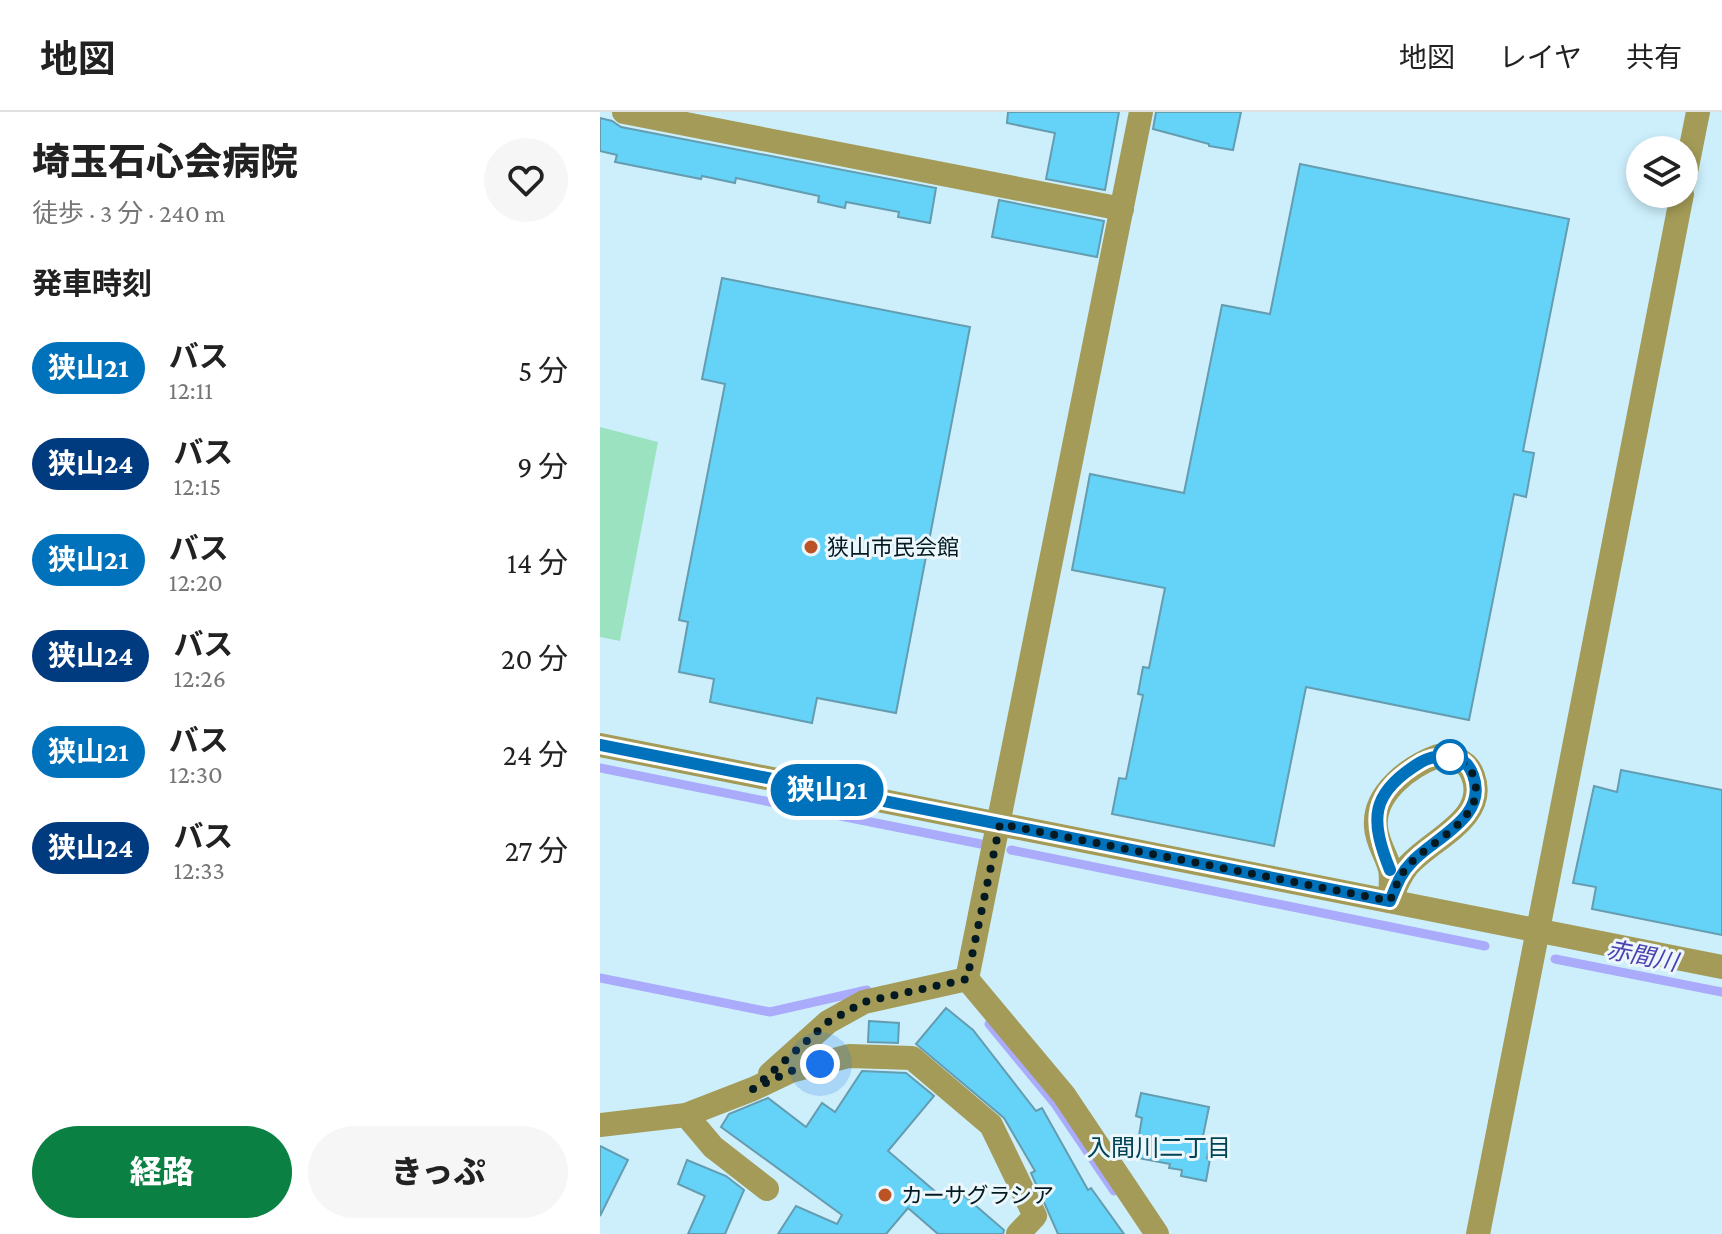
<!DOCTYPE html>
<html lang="ja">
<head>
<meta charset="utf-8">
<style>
  :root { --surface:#fff; --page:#f6f6f6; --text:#222; --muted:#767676; --line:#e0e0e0; --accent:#0b8043 }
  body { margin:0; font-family:"Crimson Pro","Noto Sans JP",serif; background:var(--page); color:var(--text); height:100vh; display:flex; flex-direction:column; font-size:30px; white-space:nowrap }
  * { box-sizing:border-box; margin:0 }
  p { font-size:26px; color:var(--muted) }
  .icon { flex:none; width:44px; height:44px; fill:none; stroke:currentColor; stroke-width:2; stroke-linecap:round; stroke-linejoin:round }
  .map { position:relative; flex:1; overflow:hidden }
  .sheet { display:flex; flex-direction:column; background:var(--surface); width:600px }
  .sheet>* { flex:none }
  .badge { padding:0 16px; border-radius:26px; font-size:28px; line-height:52px }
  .controls { position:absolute; left:1026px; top:24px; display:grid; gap:16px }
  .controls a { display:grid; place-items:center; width:72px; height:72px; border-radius:50%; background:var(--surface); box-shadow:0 4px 12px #0003; font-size:40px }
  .you { position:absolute; width:40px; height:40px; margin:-20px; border:6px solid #fff; border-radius:50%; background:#1a73e8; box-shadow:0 0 0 12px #1a73e833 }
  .map>.badge { position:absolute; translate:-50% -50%; box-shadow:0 0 0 4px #fff }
  h2 { padding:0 32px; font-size:30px; line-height:72px }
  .round { display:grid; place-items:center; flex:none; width:84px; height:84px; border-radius:42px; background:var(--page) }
  .head { display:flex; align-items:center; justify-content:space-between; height:136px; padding:0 32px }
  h1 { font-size:38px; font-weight:800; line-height:60px }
  .cta { display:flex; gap:16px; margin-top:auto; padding:16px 32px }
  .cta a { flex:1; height:92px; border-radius:48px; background:var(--accent); color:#fff; font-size:32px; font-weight:800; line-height:92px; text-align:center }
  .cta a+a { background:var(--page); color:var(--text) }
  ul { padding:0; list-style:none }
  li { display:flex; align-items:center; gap:24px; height:96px; padding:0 32px }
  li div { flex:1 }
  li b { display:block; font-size:30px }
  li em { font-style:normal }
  li .badge { min-width:88px; font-weight:700; text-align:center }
  header { display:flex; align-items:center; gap:48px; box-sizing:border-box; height:112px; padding:0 40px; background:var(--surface); border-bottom:2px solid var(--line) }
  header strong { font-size:38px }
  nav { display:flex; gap:44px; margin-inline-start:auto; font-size:28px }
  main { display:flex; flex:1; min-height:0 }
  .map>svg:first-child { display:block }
  .green { fill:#9be3c0 }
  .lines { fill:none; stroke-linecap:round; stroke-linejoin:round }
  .stream { stroke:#aaabfa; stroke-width:9 }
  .building { fill:#65d3f8; stroke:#649cb0; stroke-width:2 }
  .minor { stroke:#a39b57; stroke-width:24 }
  .line-casing { stroke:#fff; stroke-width:18 }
  .line { stroke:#0072bc; stroke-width:12 }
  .walk { stroke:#041a22; stroke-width:8; stroke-dasharray:0 14.4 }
  .poi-dot { fill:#ba5426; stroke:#ecf7fc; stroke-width:3 }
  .stop-dot { fill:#fff; stroke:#0072bc; stroke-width:4 }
  .labels { text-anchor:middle; stroke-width:6; stroke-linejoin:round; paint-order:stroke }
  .poi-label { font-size:22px; fill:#041a22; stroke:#ecf7fc; text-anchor:start }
  .water-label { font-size:24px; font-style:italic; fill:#4e40b0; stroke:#ecf7fc }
  .neighbourhood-label { font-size:24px; fill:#004354; stroke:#ecf7fc }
</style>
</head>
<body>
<header>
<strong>地図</strong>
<nav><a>地図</a><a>レイヤ</a><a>共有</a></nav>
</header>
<main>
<section class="sheet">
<div class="head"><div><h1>埼玉石心会病院</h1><p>徒歩 · 3 分 · 240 m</p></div><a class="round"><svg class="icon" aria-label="heart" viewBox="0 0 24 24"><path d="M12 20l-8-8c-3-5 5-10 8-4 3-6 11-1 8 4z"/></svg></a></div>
<h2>発車時刻</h2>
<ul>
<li><span class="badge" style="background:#0072bc;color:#fff">狭山21</span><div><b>バス</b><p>12:11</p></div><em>5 分</em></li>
<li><span class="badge" style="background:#003b80;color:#fff">狭山24</span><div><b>バス</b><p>12:15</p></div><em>9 分</em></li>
<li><span class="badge" style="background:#0072bc;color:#fff">狭山21</span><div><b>バス</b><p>12:20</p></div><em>14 分</em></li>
<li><span class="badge" style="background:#003b80;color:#fff">狭山24</span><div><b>バス</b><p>12:26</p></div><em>20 分</em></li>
<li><span class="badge" style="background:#0072bc;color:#fff">狭山21</span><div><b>バス</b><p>12:30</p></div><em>24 分</em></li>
<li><span class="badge" style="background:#003b80;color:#fff">狭山24</span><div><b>バス</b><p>12:33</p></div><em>27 分</em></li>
</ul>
<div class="cta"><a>経路</a><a>きっぷ</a></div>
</section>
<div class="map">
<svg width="1122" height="1122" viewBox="0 0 1122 1122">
  <rect width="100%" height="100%" fill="#cdeffc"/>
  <path class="green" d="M0,315l58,15 -38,199 -20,-4z"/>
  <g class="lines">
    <g class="stream">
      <path d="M0,656l386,77"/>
      <path d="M411,738l474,96"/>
      <path d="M955,847l167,33"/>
      <path d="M0,866l170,34 97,-22"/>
      <path d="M389,912l66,80 59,87"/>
    </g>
  </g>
  <g class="building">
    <path d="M408,0h111l-14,78 -59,-11 9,-46 -48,-10z"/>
    <path d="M556,0h85l-8,38 -24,-4v-2l-56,-15z"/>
    <path d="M0,6l12,3 9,6 315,61 -6,35 -32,-6 1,-5 -53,-10 -1,6 -27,-6 1,-6 -83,-18 -1,5 -33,-7 -1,3 -86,-17 2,-7 -17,-4z"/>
    <path d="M700,52l269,55 -46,232 11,2 -8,44 -12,-3 -45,226 -163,-33 -32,159 -162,-32 7,-36 7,1 17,-84 -5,-1 5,-27 6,1 16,-80 -93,-18 18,-96 94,19 38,-188 48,9z"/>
    <path d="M399,88l105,21 -7,36 -105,-20z"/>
    <path d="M122,166l248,49 -74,386 -79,-15 -5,25 -102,-21 4,-23 -35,-7 9,-50 -9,-2 46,-236 -23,-5z"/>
    <path d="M1021,658l101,20v145l-130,-26 4,-22 -23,-4 21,-97 23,6z"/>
    <path d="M346,896l27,22 63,81 6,-3 46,82 3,-2 33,46h-66l-27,-61 4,-2 -31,-53 -88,-74z"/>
    <path d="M269,909l30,2 -1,20 -30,-1z"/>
    <path d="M262,959l44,2 28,23 -46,55 56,48 10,-12 50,43 -1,4h-65l-30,-26 -22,26h-108l18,-28 41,18 5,-9 -121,-88 8,-13 39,-16 38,29 16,-24 13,9z"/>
    <path d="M541,981l68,14 -7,34 8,2 -3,15 3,1 -4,22 -25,-5 1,-6 -13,-2 1,-4 -32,-6v-5h-2l6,-35 -6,-2z"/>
    <path d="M0,1034l28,14 -28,56z"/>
    <path d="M87,1048l39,16 18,14 -19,44h-37l17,-38 -27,-12z"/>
  </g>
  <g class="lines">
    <g class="minor">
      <path d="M24,0l498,97"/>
      <path d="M541,0l-174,867 97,116 93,139"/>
      <path d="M1084,70l14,-70"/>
      <path d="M0,633l1122,222"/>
      <path d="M838,644c17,2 29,3 35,20 16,43 -44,64 -66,91 -8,10 -12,21 -17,34 0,-10 2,-22 0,-32 -4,-15 -13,-26 -14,-42 -3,-34 34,-61 62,-71z"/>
      <path d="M170,962l58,-52 36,-20 103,-23"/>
      <path d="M86,1003l27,32 54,42"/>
      <path d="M0,1013l86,-10 67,-26 38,-18 58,-15 63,2 79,67 44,91 -17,18"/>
      <path d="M878,1122c70,-346 135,-694 204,-1040"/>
    </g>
  </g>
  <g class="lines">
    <defs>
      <path id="line" d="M0,633l790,156c6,-14 10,-27 21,-38 22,-25 78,-45 62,-88 -3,-8 -8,-15 -16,-17 -12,-3 -25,-2 -36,4 -52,31 -51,58 -31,108"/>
    </defs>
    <use href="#line" class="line-casing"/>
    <use href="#line" class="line"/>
    <path class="walk" d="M220,952l-29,7 -38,18 75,-67 36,-20 103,-23 33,-155 390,77c5,-13 9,-24 17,-34 22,-27 83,-48 66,-92 -5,-11 -11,-16 -23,-18"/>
  </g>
  <g class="poi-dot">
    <circle cx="211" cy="435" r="8"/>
    <circle cx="285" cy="1083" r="8"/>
  </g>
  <circle class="stop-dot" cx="850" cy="645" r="16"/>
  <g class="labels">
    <g class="poi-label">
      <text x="227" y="443">狭山市民会館</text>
      <text x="301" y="1091">カーサグラシア</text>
    </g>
    <g class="water-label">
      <text transform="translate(1042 844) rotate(11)" y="8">赤間川</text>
    </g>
    <g class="neighbourhood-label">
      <text x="559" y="1044">入間川二丁目</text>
    </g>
  </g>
</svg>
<div class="controls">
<a><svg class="icon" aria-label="layers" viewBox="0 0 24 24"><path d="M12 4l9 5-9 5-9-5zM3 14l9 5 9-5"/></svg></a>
</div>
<div class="you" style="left:220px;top:952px"></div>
<b class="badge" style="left:227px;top:678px;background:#0072bc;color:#fff">狭山21</b>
</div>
</main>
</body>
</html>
